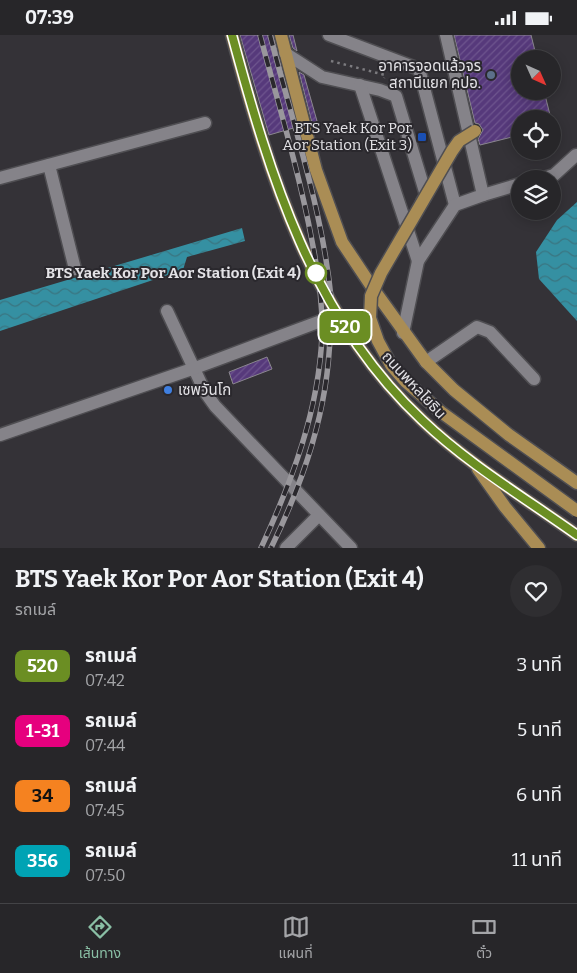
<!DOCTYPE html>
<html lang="th">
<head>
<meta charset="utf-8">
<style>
  :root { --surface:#272629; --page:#2f2e31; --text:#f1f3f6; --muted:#a4a5a8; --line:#434346; --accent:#8abfa5 }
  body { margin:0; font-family:Bitter,"Noto Sans Thai",serif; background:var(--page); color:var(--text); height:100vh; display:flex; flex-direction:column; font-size:19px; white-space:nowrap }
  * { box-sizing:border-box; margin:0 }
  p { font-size:16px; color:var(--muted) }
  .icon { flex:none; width:28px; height:28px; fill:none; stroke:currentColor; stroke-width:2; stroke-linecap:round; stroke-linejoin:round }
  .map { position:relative; height:513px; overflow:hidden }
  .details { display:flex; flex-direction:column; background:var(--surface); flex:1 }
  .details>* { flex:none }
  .badge { padding:0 10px; border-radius:8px; font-size:18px; line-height:32px }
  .needle { width:32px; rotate:135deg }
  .controls { position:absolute; left:511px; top:15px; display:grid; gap:10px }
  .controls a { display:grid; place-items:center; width:50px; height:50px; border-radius:50%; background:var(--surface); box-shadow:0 2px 12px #0003,0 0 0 1px var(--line); font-size:25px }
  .map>.badge { position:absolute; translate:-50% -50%; box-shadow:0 0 0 2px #fff }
  .round { display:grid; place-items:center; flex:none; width:52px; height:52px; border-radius:26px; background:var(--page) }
  .headline { display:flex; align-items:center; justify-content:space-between; height:85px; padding:0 15px }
  h1 { font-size:24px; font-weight:700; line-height:38px }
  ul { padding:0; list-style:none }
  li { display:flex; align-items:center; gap:15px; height:65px; padding:0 15px }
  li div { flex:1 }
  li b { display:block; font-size:19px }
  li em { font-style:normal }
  li .badge { min-width:55px; font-weight:700; text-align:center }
  .status { display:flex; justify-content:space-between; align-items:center; height:35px; padding:0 25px; background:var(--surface); direction:ltr }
  .status svg { height:14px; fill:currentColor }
  .menu { display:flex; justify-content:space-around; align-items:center; height:70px; border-top:1px solid var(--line); background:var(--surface); font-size:14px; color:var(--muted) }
  .menu a { display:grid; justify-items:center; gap:2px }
  .menu .on { color:var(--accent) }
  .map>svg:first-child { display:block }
  .water { fill:url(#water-waves) }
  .building { fill:url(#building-hatch); stroke:#8a878e }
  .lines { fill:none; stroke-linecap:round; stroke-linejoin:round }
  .minor-casing { stroke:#4f4e52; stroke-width:15 }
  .major-casing { stroke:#4f4e52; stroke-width:15 }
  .path { stroke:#7c7b7f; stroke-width:2.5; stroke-dasharray:2.5 4; stroke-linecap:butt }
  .minor { stroke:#858389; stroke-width:12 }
  .major { stroke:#aa8d55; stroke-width:12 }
  .rail-casing { stroke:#99979c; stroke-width:5.5 }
  .rail { stroke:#2a282d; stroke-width:4; stroke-dasharray:11; stroke-linecap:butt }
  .major-bridge-casing { stroke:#4f4e52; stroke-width:15; stroke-linecap:butt }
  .major-bridge { stroke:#aa8d55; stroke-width:12 }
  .line-casing { stroke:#fff; stroke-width:11 }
  .line { stroke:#6b8e23; stroke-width:8 }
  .service-dot { fill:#5c6f8a; stroke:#2a282d; stroke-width:2 }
  .transit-dot { fill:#1a4fb4; stroke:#2a282d; stroke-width:2 }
  .stop-dot { fill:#fff; stroke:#6b8e23; stroke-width:2.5 }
  .shop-dot { fill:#3f7fe0; stroke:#2a282d; stroke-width:2 }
  .labels { text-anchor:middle; stroke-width:4; stroke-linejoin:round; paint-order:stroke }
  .poi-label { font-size:15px; fill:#e3e2e6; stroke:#2a282d; text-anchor:end }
  .stop-label { font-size:15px; font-weight:bold; fill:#e3e2e6; stroke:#2a282d; text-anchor:end }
  .street-label { font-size:15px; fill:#e3e2e6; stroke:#2a282d }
</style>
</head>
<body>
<div class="status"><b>07:39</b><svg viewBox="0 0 49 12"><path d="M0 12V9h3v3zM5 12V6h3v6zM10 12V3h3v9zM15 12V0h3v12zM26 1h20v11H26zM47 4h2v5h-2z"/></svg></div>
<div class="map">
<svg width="577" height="513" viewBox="0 0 577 513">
  <defs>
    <pattern id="water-waves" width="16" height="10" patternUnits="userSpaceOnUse" patternTransform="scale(1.25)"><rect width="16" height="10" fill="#3590a2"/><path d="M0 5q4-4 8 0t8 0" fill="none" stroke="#3a7581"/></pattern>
    <pattern id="building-hatch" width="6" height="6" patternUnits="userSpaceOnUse" patternTransform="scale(1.25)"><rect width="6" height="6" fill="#56397b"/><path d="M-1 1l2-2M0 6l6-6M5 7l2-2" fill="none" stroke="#6e558e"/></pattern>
  </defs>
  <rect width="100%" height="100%" fill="#343237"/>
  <g class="water">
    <path d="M577,167v119l-38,-42 -3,-27 21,-32z"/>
    <path d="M242,193l3,13 -58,16 -4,13 -183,61v-31z"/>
  </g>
  <g class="building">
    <path d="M240,0h33l24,92 -28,8z"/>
    <path d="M289,0h4l4,16 -4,-3z"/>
    <path d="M454,0h77l6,24h-17v32h24l7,28h-31v16l-40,10 -2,-6 5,-9 -4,-6 -4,-1z"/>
    <path d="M299,37l5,3 13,46 -5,2z"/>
    <path d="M267,322l5,12 -39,15 -4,-12z"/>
  </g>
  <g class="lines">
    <defs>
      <g id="minor">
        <path d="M329,0l90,34 36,136"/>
        <path d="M285,18l37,24 58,13 16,6 30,99 -4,7"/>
        <path d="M360,50l58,176"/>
        <path d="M49,130l26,104"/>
        <path d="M0,143l205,-55"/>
        <path d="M541,144l13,-4 22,-20"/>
        <path d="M483,160l37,-11"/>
        <path d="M167,276l38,81 10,14 136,142"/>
        <path d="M403,298l15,-72 37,-56 28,-10 -37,-160"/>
        <path d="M426,327l51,-35 13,5 44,47"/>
        <path d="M0,400l195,-67 142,-53"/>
        <path d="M286,513l33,-33"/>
      </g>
      <g id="major">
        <path d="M232,0c37,140 81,283 190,385 46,44 103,78 155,115"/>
        <path d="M281,0l35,135 26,72 32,48 52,72 28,28 55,45 68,48"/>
        <path d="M478,434l27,38 34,41"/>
      </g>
    </defs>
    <use href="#minor" class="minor-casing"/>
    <use href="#major" class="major-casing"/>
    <path class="path" d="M331,26l54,14 -1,3"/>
    <use href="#minor" class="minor"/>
    <use href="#major" class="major"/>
    <defs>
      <g id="rail">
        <path d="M260,0c18,68 39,136 52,206 6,30 11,62 10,94 -3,75 -30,146 -61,213"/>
        <path d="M270,0c22,86 52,173 61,262 1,12 -1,25 -1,38 -2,75 -26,145 -59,213"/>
      </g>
    </defs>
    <use href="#rail" class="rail-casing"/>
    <use href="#rail" class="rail"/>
    <defs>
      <path id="major-bridge" d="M475,96l-16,10 -7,10 -71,122 -10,23 -1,22 8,23 13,24 15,17 35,30 136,99"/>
    </defs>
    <use href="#major-bridge" class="major-bridge-casing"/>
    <use href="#major-bridge" class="major-bridge"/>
  </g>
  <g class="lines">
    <defs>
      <path id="line" d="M232,0c38,141 80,282 190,385 46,44 103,78 155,115"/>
    </defs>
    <use href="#line" class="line-casing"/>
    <use href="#line" class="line"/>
  </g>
  <circle class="service-dot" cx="491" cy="40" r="5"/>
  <rect class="transit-dot" x="417" y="97" width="10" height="10" rx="2.5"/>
  <circle class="stop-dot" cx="316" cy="238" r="10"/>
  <circle class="shop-dot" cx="168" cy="355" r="5"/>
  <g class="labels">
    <g class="poi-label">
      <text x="481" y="36">อาคารจอดแล้วจร<tspan x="481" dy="17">สถานีแยก คปอ.</tspan></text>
      <text x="412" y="98">BTS Yaek Kor Por<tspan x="412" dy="17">Aor Station (Exit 3)</tspan></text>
      <text x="178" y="360" text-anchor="start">เซพวันโก</text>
    </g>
    <g class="stop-label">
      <text x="301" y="243">BTS Yaek Kor Por Aor Station (Exit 4)</text>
    </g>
    <g class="street-label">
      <text transform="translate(414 350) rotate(47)" y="5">ถนนพหลโยธิน</text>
    </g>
  </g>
</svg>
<div class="controls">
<a><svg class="needle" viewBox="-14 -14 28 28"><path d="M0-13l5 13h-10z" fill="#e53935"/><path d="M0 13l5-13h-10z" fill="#a4a5a8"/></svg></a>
<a><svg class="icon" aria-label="locate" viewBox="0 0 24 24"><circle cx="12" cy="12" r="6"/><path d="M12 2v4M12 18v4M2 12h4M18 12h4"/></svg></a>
<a><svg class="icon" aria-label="layers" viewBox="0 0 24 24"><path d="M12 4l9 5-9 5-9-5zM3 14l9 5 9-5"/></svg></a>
</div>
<b class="badge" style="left:345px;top:292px;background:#6b8e23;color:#fff">520</b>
</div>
<section class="details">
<div class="headline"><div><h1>BTS Yaek Kor Por Aor Station (Exit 4)</h1><p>รถเมล์</p></div><a class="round"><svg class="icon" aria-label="heart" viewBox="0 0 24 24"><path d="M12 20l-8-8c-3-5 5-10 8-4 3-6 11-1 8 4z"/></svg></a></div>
<ul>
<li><span class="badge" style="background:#6b8e23;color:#fff">520</span><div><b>รถเมล์</b><p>07:42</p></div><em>3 นาที</em></li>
<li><span class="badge" style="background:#e6007e;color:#fff">1-31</span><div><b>รถเมล์</b><p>07:44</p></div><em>5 นาที</em></li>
<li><span class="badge" style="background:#f58220;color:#111">34</span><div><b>รถเมล์</b><p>07:45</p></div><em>6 นาที</em></li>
<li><span class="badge" style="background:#00a3b4;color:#fff">356</span><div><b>รถเมล์</b><p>07:50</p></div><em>11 นาที</em></li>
</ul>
</section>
<nav class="menu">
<a class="on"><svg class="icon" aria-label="directions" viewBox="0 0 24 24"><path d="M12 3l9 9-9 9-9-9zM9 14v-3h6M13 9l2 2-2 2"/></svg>เส้นทาง</a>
<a><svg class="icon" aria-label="map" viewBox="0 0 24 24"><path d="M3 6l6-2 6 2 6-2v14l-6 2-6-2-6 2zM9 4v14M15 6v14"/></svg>แผนที่</a>
<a><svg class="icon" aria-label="tickets" viewBox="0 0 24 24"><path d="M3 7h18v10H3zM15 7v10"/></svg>ตั๋ว</a>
</nav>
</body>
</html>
